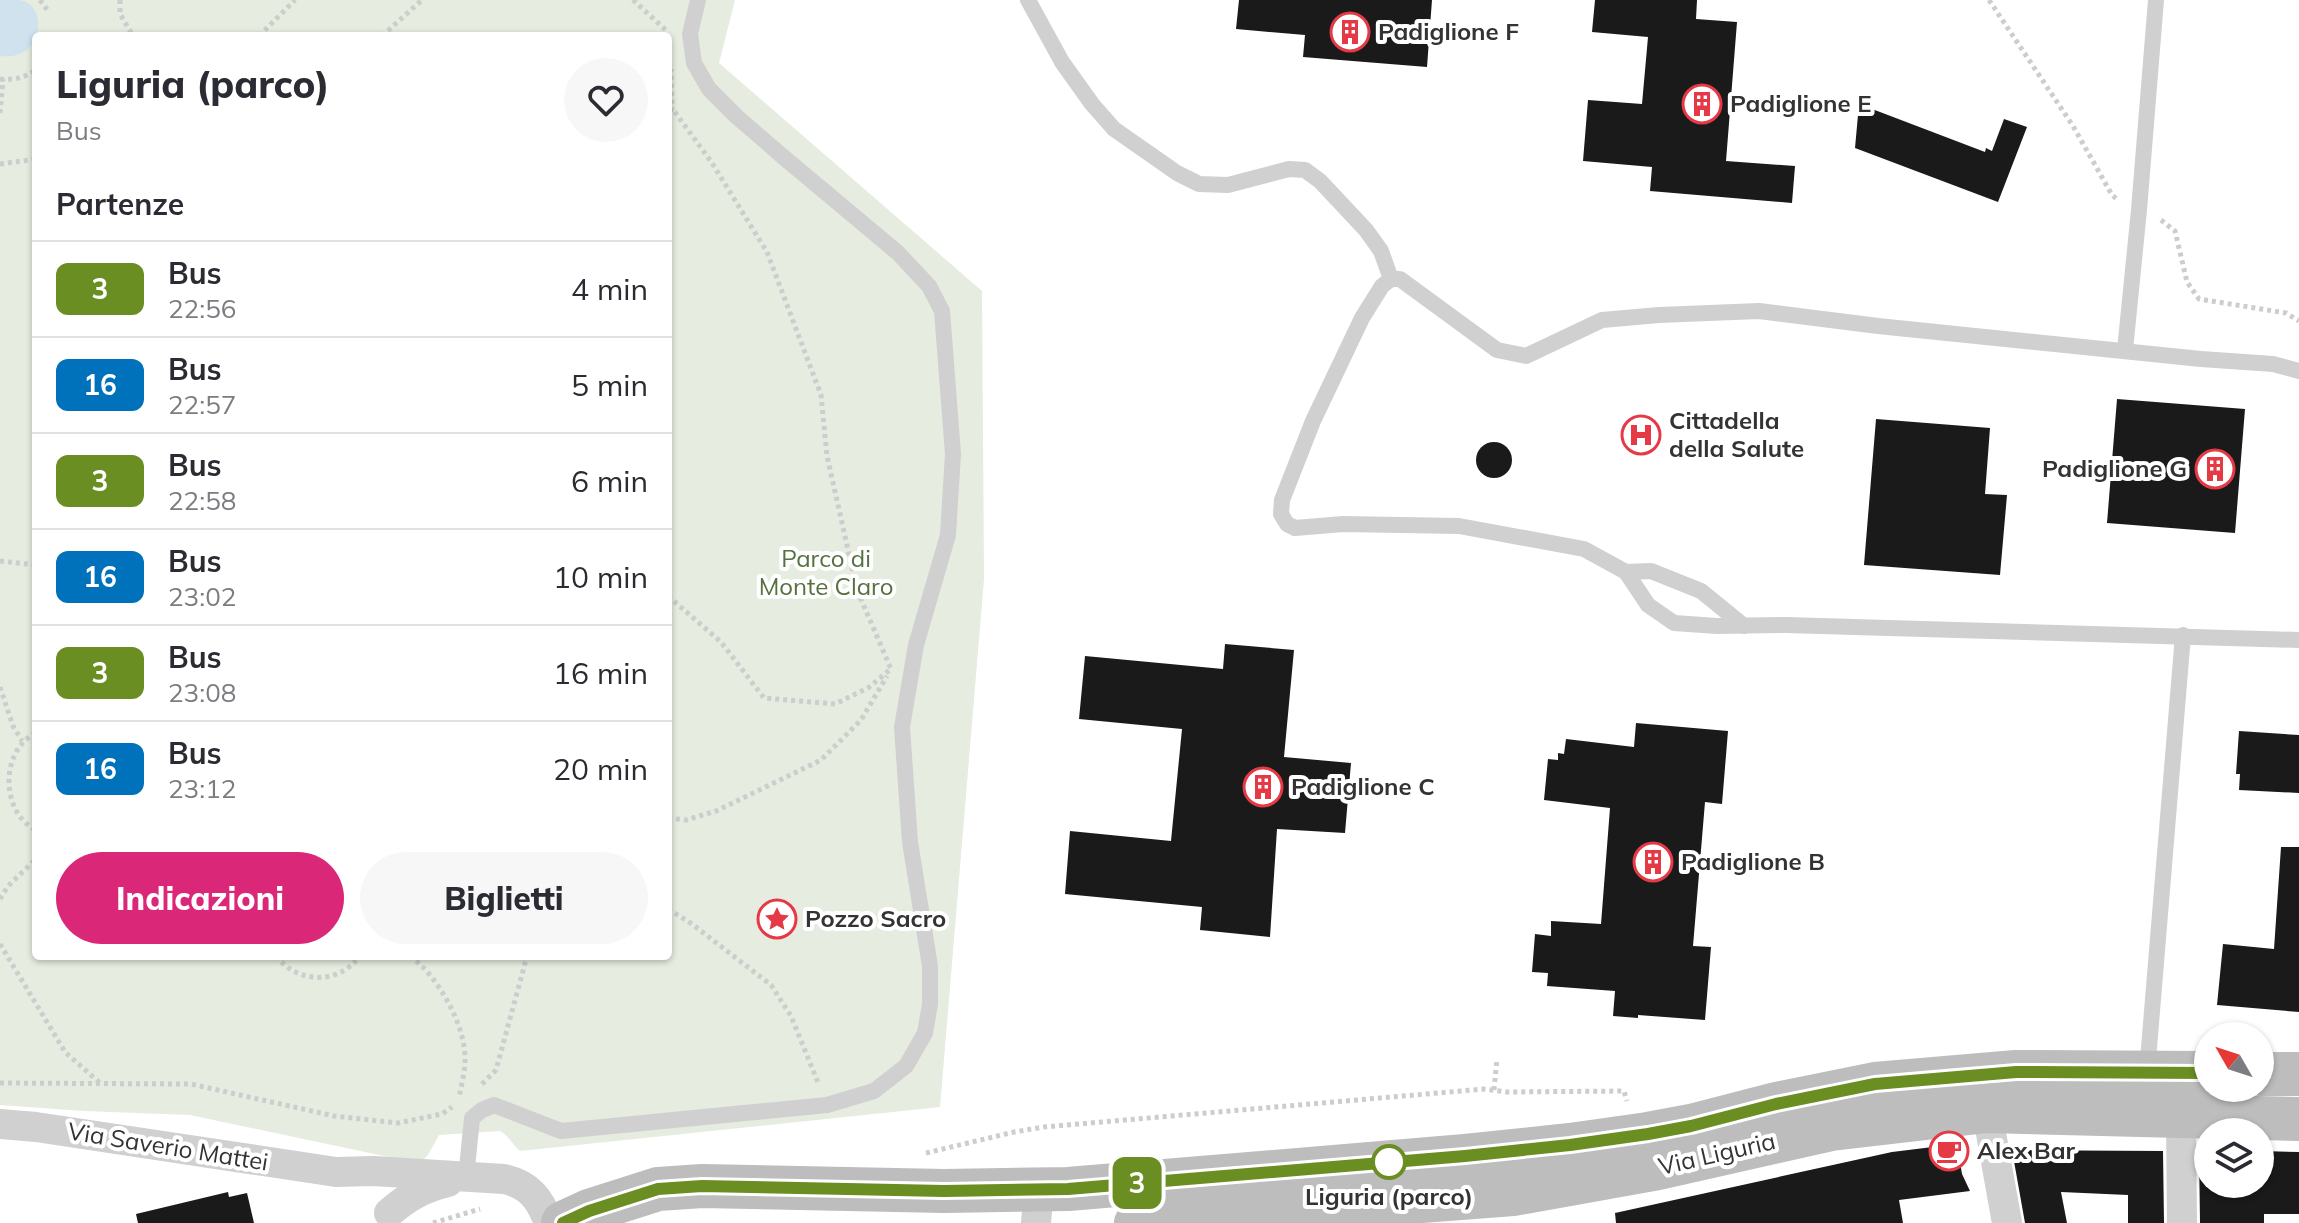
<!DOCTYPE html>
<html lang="it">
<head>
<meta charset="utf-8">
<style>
  :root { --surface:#fff; --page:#f7f7f7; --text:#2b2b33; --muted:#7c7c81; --line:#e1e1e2; --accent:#db2777 }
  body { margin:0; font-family:Mulish,sans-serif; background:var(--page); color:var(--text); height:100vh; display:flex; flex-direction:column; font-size:30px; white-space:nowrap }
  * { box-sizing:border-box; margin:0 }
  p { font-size:26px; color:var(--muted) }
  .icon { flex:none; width:44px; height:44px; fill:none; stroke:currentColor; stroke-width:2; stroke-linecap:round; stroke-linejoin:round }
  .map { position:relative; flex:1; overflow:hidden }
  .details { position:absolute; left:32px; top:32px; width:640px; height:928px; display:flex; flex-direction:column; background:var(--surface); border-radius:8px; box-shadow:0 2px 6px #0004 }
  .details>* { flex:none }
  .badge { padding:0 16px; border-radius:12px; font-size:28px; line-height:52px }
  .needle { width:52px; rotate:309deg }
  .buttons { position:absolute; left:2194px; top:1022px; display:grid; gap:16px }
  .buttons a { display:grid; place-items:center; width:80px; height:80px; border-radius:50%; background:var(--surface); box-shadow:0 2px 6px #0004; font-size:40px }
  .map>.badge { position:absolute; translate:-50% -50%; box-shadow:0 0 0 4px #fff }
  h2 { padding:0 24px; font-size:30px; line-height:72px }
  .round { display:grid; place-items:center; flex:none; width:84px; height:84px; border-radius:42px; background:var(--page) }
  .head { display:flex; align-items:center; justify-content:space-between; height:136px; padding:0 24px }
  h1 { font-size:38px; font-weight:800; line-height:60px }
  .button { display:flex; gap:16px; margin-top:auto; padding:16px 24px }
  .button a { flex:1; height:92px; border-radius:48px; background:var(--accent); color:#fff; font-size:32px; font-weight:800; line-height:92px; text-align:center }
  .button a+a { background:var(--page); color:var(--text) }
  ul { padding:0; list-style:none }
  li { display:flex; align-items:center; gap:24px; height:96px; padding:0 24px; border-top:2px solid var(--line) }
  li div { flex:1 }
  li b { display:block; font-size:30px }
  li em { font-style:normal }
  li .badge { min-width:88px; font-weight:700; text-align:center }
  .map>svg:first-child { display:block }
  .green { fill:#e6ecdf; fill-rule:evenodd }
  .water { fill:#cfe2ee }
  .building { fill:#1a1a1a }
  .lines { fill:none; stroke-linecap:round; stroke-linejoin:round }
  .path { stroke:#cdcdcd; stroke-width:5; stroke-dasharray:4 4; stroke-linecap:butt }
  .lane { stroke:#d0d0d0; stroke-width:16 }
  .street { stroke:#d0d0d0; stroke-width:30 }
  .secondary { stroke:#bdbdbd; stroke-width:44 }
  .line-casing { stroke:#fff; stroke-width:18 }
  .line { stroke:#6b8e23; stroke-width:12 }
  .stop-dot { fill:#fff; stroke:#6b8e23; stroke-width:4 }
  .labels { text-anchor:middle; stroke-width:8; stroke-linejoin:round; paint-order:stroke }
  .poi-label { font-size:24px; font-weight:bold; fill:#333; stroke:#fff; text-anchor:start }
  .park-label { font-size:24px; fill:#56703f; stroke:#fff }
  .street-label { font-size:24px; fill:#333; stroke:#fff }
  .stop-label { font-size:24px; font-weight:bold; fill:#333; stroke:#fff }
</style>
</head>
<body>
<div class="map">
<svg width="2299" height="1223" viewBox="0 0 2299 1223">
  <rect width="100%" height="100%" fill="#fff"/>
  <path class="green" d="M0,0h735l-16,63 263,228 2,288 -44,528 -420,44c-8,-7 -11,-15 -20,-20l-61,4 -11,20 -5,5h-20l-213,-45 -106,-4 -84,-6zM36,36h632v920h-632z"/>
  <path class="water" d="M0,0c6,0 14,0 20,0 30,6 23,62 -20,56z"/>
  <g class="building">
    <path d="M1239,0h193l-5,67 -124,-10 2,-22 -69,-6z"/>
    <path d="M1595,0h102l-1,19 41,3 -11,139 69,5 -3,37 -142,-12 2,-24 -69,-6 5,-61 54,4 6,-67 -56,-5z"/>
    <path d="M1859,104l126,48 1,-4 6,3 12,-32 23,8 -29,75 -143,-54z"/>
    <path d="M2117,399l128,10 -10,124 -128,-10z"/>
    <path d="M1876,419l114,9 -5,66 22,1 -7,80 -136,-10z"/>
    <circle cx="1494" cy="460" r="18"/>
    <path d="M1225,644l69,6 -10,107 67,6 -6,70 -68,-4 -7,108 -70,-7 2,-23 -137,-13 5,-63 101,10 11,-112 -103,-10 6,-63 138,13z"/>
    <path d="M1636,723l92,8 -6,73 -17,-2 -12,144 18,1 -6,73 -67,-5v3l-25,-2 2,-25 -68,-5 1,-13 -16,-1 3,-38 16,2v-15l50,3 9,-116 -66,-8 4,-41 10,1v-7l6,1 2,-15 68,8z"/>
    <path d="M2239,731l60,4v58l-60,-3 1,-16h-4z"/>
    <path d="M2281,847h18v165l-82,-7 6,-61 51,5z"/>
    <path d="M1957,1144l5,30 8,17 -71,9 4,23h-287l-1,-10 277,-61z"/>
    <path d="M2012,1150l151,1 1,72h-36v-28l-67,-3 6,31h-42z"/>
    <path d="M2199,1151h9v33h52v-33l39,1v62h-35v9h-64z"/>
    <path d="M228,1192l1,5 18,-4 7,30h-116l-2,-9z"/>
  </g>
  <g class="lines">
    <g class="path">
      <path d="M40,0l9,12"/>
      <path d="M120,0v14l13,22"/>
      <path d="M633,0l35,32"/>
      <path d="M1989,0l84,126 39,69 7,6"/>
      <path d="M259,36l36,-36"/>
      <path d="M382,36l40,-36"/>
      <path d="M0,79c14,1 24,-1 36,-9"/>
      <path d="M0,113l3,-34"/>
      <path d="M668,119l4,-11 -1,-39"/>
      <path d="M0,164l36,-5"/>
      <path d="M2161,220l14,11 12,51 12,17 87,14 13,8"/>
      <path d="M0,561l36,4"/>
      <path d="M668,596l53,46 43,56 71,6 33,-16 23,-19 -34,-79 -30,-134 -6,-61 -54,-143 -55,-89 -40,-55"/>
      <path d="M0,687l13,39 9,15"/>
      <path d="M36,733c-36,17 -36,79 0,97"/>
      <path d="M668,818l18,2 30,-9 105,-51 40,-40 26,-44"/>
      <path d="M0,899l8,-13 28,-27"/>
      <path d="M668,909l24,15 79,61 20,31 28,69"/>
      <path d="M0,944l65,108 35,31"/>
      <path d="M276,956c22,28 62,29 84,0"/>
      <path d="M410,956c28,20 56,70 55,104 0,13 -4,26 -6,38"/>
      <path d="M0,1083l191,1 143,32 64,7 44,-9 10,-7"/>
      <path d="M482,1084l14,-14 31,-114"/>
      <path d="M1494,1090l3,-31"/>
      <path d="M926,1153l88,-21 30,-5 440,-38 23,3 117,-1 3,10"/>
      <path d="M433,1223l47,-14"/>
    </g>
    <g class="lane">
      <path d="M1028,0l34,62 30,42 22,25 63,44 22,11 29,1 61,-16 16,1 15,11 46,49 15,21 10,28"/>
      <path d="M2125,350l14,-140 17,-210"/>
      <path d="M1626,572l22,33 26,18 43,3 69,-1 513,15"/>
      <path d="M1744,626l-43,-35 -50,-20 -25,1 -42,-23 -125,-23 -116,-2 -48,4 -8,-4 -6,-10 1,-14 31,-79 49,-103 20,-32 9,-7h9l97,71 29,6 76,-36 57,-5 100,-4 119,15 323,33 72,5 26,7"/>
      <path d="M2147,1072l36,-437"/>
      <path d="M466,1178l6,-60 10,-8 12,-5 67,26 266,-26 47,-14 32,-25 19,-33 5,-29v-38l-20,-124 -8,-115 14,-82 32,-110 5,-81 -11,-143 -13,-25 -31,-33 -117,-98 -45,-39 -27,-27 -15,-26 -4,-29 8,-34"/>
    </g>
    <g class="street">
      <path d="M1986,1092l1,19 20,112"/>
      <path d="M2181,1116l1,107"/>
      <path d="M0,1124l36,3 300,45 37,-1 131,8c26,6 36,20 45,44"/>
      <path d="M389,1213c19,-17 35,-25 59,-31"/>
      <path d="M1036,1223l3,-34"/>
    </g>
    <g class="secondary">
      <path d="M2260,1074h39"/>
      <path d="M563,1223l26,-12 69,-22 44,-3 242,5 124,-2 397,-33 105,-11 78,-11 43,-8 85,-22 99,-20 141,-12 192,1"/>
      <path d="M1136,1223l377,-29 145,-26 173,-39 156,-18 312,8"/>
    </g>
  </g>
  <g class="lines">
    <defs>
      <path id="line" d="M563,1223l26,-12 69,-22 44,-3 242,5 124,-2 397,-33 105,-11 78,-11 43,-8 85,-22 99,-20 141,-12 192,1"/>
    </defs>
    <use href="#line" class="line-casing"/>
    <use href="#line" class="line"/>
  </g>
  <defs>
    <symbol id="building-ring" viewBox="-11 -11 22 22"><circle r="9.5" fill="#fff" stroke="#e63946" stroke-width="1.5"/><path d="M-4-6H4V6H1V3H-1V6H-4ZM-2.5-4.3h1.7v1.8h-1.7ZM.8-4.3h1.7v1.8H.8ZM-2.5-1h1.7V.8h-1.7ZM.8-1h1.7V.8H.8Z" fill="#e63946"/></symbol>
    <symbol id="hospital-ring" viewBox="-11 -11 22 22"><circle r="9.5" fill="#fff" stroke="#e63946" stroke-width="1.5"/><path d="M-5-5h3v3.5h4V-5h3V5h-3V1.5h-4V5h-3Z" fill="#e63946"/></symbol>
    <symbol id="sight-ring" viewBox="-11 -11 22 22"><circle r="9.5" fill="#fff" stroke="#e63946" stroke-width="1.5"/><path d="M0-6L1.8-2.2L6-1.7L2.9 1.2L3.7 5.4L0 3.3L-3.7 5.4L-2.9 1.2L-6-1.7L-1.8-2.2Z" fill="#e63946"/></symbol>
    <symbol id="cafe-ring" viewBox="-11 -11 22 22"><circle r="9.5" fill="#fff" stroke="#e63946" stroke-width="1.5"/><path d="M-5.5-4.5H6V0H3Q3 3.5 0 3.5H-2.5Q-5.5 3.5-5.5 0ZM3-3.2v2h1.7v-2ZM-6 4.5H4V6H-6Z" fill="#e63946"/></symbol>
  </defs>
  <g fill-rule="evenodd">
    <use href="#building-ring" x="1328" y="10" width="44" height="44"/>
    <use href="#building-ring" x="1680" y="82" width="44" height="44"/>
    <use href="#hospital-ring" x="1619" y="413" width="44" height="44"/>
    <use href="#building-ring" x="2193" y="447" width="44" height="44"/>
    <use href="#building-ring" x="1241" y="765" width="44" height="44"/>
    <use href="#building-ring" x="1631" y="840" width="44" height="44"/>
    <use href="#sight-ring" x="755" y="897" width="44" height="44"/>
    <use href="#cafe-ring" x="1927" y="1129" width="44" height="44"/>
  </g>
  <circle class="stop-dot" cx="1389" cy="1162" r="16"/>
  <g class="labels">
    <g class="poi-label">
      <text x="1378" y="40">Padiglione F</text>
      <text x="1730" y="112">Padiglione E</text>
      <text x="1669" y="429">Cittadella<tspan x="1669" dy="28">della Salute</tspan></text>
      <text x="2187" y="477" text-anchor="end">Padiglione G</text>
      <text x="1291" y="795">Padiglione C</text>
      <text x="1681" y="870">Padiglione B</text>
      <text x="805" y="927">Pozzo Sacro</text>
      <text x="1977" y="1159">Alex Bar</text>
    </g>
    <g class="park-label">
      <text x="826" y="567">Parco di<tspan x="826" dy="28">Monte Claro</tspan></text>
    </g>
    <g class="street-label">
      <text transform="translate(168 1147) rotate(9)" y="8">Via Saverio Mattei</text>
      <text transform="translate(1717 1154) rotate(-13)" y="8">Via Liguria</text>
    </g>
    <g class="stop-label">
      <text x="1389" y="1205">Liguria (parco)</text>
    </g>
  </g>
</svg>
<div class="buttons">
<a><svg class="needle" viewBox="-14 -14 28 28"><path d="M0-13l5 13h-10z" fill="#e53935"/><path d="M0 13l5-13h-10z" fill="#7c7c81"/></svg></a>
<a><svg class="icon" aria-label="layers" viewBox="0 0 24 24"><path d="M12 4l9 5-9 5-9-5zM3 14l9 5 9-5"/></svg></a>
</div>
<b class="badge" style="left:1137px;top:1183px;background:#6b8e23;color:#fff">3</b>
<section class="details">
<div class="head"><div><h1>Liguria (parco)</h1><p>Bus</p></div><a class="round"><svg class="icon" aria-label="heart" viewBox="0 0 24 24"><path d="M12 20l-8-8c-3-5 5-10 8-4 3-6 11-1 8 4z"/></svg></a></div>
<h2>Partenze</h2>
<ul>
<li><span class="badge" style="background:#6b8e23;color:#fff">3</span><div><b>Bus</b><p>22:56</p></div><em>4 min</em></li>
<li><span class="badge" style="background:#0072bc;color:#fff">16</span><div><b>Bus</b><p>22:57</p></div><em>5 min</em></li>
<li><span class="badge" style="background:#6b8e23;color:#fff">3</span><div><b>Bus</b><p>22:58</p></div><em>6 min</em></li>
<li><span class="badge" style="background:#0072bc;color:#fff">16</span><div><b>Bus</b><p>23:02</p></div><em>10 min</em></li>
<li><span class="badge" style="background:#6b8e23;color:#fff">3</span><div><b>Bus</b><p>23:08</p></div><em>16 min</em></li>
<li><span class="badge" style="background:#0072bc;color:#fff">16</span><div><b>Bus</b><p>23:12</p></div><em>20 min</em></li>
</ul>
<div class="button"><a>Indicazioni</a><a>Biglietti</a></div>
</section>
</div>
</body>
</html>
